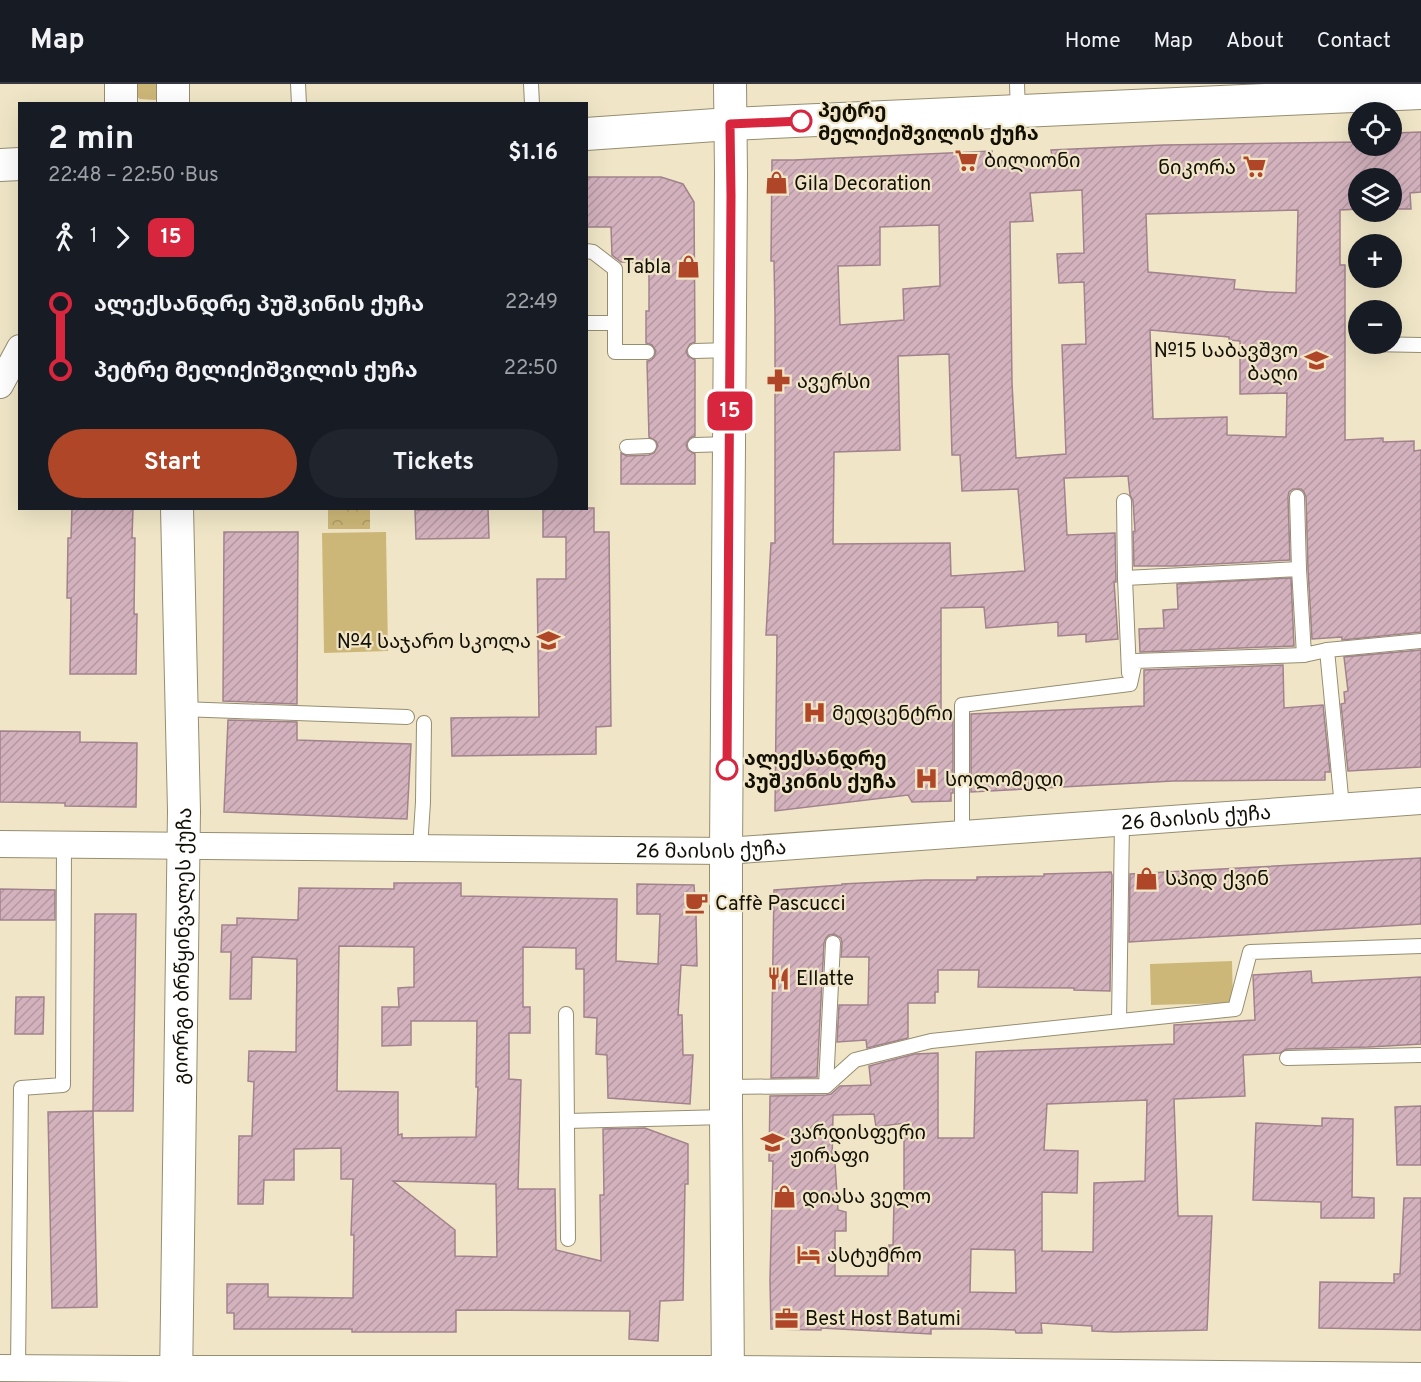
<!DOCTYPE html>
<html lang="en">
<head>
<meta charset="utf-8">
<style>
  :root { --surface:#171b24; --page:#20242c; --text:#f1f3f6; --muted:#9ea1a6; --line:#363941; --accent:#ae4627 }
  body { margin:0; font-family:Overpass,"Noto Sans Georgian",sans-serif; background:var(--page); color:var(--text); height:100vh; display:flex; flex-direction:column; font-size:22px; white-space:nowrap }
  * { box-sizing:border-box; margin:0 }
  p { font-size:20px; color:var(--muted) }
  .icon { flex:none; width:33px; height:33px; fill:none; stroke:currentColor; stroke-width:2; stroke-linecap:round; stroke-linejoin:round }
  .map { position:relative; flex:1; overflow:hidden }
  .drawer { position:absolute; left:18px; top:18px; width:570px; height:408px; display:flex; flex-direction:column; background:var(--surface); border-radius:0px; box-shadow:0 6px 24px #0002 }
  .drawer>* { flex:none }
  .badge { padding:0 12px; border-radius:9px; font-size:21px; line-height:39px }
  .tools { position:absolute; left:1348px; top:18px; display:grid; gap:12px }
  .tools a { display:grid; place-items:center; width:54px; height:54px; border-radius:50%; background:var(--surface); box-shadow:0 6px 24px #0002; font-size:30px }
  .map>.badge { position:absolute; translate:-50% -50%; box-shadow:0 0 0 3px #fff }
  .legs { display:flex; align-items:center; gap:9px; height:66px; padding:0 30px; font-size:20px }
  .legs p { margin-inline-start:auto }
  .summary { display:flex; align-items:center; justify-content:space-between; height:102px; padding:0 30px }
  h1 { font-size:33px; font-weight:700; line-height:45px }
  .action { display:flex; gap:12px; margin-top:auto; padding:12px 30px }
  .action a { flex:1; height:69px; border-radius:36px; background:var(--accent); color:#fff; font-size:24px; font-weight:700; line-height:69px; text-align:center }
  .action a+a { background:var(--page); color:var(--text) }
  ul { padding:0 30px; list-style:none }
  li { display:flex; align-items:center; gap:21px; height:66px; font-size:22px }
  li i { display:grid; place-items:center; width:9px; height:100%; margin:0 8px; background:currentColor }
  li i::after { content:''; width:15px; height:15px; margin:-8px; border:4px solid; border-radius:50%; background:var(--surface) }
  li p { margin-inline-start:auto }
  li:first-child i { background:linear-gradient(#0000 50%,currentColor 0) }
  li:last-child i { background:linear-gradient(currentColor 50%,#0000 0) }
  header { display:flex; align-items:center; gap:36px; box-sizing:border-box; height:84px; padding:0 30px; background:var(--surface); border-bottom:2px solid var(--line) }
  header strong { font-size:28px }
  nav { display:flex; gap:33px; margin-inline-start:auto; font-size:21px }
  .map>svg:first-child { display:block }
  .grass { fill:#cdb778 }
  .park { fill:url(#park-crowns) }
  .building { fill:url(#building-hatch); stroke:#a1828d; stroke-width:1.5; fill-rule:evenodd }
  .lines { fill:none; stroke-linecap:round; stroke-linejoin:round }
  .service-casing { stroke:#968d71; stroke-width:16 }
  .minor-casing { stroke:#968d71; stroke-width:28 }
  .tertiary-casing { stroke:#968d71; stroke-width:34 }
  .service { stroke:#fff; stroke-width:14 }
  .minor { stroke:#fff; stroke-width:26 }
  .tertiary { stroke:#fff; stroke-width:32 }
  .line-1-casing { stroke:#fff; stroke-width:14 }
  .line-1 { stroke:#d7263d; stroke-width:9 }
  .stop-1-dot { fill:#fff; stroke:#d7263d; stroke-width:3 }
  .labels { text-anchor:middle; stroke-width:4.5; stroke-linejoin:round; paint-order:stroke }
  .stop-label { font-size:20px; font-weight:bold; fill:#120f05; stroke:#f0e6c7; text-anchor:start }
  .poi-label { font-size:20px; fill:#120f05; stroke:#f0e6c7; text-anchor:start }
  .street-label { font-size:20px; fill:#120f05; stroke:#f0e6c7 }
</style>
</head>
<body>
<header>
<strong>Map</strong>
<nav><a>Home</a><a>Map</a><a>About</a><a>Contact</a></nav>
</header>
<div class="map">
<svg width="1421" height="1298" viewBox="0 0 1421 1298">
  <defs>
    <pattern id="park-crowns" width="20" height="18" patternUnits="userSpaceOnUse" patternTransform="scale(1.5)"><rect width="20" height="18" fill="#cdb778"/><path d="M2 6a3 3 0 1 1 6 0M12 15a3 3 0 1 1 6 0" fill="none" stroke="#af9c66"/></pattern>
    <pattern id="building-hatch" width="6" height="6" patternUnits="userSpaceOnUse" patternTransform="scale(1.5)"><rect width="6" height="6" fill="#d3b2bd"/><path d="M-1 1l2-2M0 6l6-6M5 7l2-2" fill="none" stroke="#b498a1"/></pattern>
  </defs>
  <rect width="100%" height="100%" fill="#f0e6c7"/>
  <g class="grass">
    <path d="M134,0h28v10l-7,6 -15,-1 -6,-5z"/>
    <path d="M386,448l2,119 -64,2 -2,-120z"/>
    <path d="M1232,877l1,42 -82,2 -1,-41z"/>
  </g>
  <rect class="park" x="328" y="425" width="42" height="20"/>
  <g class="building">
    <path d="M1421,48v60l-11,1 1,16h-19v-31h-33v31l-19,1v55h5v175l38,-2v4l31,-1v10l7,-1v182l-79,8v-3l-30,2 -4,-70 -2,-72 -2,-5 -3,-3h-8l-4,3 -1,5 2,63 -115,6h-41l-1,-34 2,-1 -2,-30 -3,-6 -2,-19 -64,2 3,57 48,-2 1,49h-2l4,57 -32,3v-8l-28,2v-14l-72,6 -2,-21 -43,1v105h9l1,2h2v78h-2v8l-39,1 -4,-7 -133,16 2,-176h-11l5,-92h4v-229l-1,-53h-3l1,-101h22l198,-9v10l60,-5 -1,-6 113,-5 195,-3v4h33v-4h3v-9zM1082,106l2,63 -27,1 2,29 25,-1 2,62 -24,1 4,109 -50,4 -4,-75 -2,-161 23,-1 -3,-28zM1298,126l-2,83 -27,-1 -35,-3 1,-9 -87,-8 -2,-58zM939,141l1,61 -37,3 1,31 -64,5 -2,-59 42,-1v-38zM1150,246l79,7v3l11,1v53l47,-1 -1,44 -59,-2v-18l-74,2zM949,270l3,101h8l2,36 56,-2 7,82 -74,5 -1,-33 -117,1 1,-92 66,-2 -2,-94z"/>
    <path d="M586,93h75l22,7 11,18 1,140 -5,2 -4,7 2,5 7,4v76l-5,2 -4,7 2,5 7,4v30h-74v-31l6,3 22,-1 5,-2 4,-7 -2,-5 -7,-4 -2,-76 4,-1 3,-3 2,-6 -4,-6 -6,-2v-32h3v-49h-28l-9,-7 -1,-28h-25z"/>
    <path d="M72,424h61l-1,30h3l-1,76h3l-1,60h-66l1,-76h-4l1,-60h3z"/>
    <path d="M543,424h51v24h15l2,194 -15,1v27l-144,2 -1,-38 88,-1 -2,-138h29v-42h-23z"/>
    <path d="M488,425l1,29 -73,1 -1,-29z"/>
    <path d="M224,448h74l-1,172 -74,-3z"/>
    <path d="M1291,494l3,68 -154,6 -1,-23 25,-1 -1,-18 15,-1 -1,-25z"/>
    <path d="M1421,566v117l-73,4 -7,-67 4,-1 -1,-11 4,-1 -4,-34z"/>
    <path d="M1283,581l1,43 39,-3 7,67h-5v8l-152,1 -202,11v-78l173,-8v-36z"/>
    <path d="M228,636l69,2v18l114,4 -4,75 -183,-7z"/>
    <path d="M0,647l80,1v10l57,1 -1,64 -71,-1v-3l-65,-1z"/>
    <path d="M1421,774v66l-292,18 1,-68z"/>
    <path d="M1111,788l1,3 -2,116 -36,-1v-2l-96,-1 1,-17h-41v22h-3v11h-27v35l-41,10 -1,-8 -29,2 2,-37h29l1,-48h-28l1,-14 -1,-5 -7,-4 -5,1 -3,3 -2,5 -7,134 -46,1 3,-188 68,-5v-1l83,-4h52v-3l67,-1v-2z"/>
    <path d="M394,799h67v13l156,3 -1,62 42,3 2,-50h-23v-30l57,1 2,30 1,51 -16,-1 -3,50h4l1,40h10l-3,49 -82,-6 -1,-43 -11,-1 1,-36 -13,-1v-48h-8v-21l-53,-1v60h7v26h-21v46l12,1 -3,109h37l1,61 45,11 -1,-66h4l-1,-66 42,-1 43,16v40h-3l-2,116 -23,1 -2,40 -29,-2 1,-28 -174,-1v22h-104v-3h-118v-16h-7v-29h41v13l85,1 1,-63h-3l2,-56h-12v-31l-47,1v31h-30l-1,24h-25l1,-68h13l2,-54 -6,-1 1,-30 47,1 1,-93 -45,-2 -1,42h-21l1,-47h-10l1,-27h15v-7l61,2 1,-32 95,1zM339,862l75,1v40l-16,1 1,19h-17v39l29,-1v-24h66l-1,66h2l-2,50 -74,1v-4l-4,1v-43l-61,-1zM393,1097l103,3 1,73 -42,-1v-26z"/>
    <path d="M0,805l55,1v30h-55z"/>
    <path d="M95,830h41l-3,197h-40z"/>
    <path d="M1311,887l1,12 109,-6v67l-52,3 -82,2 -7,4 -37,2 2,41 -71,3 4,117h34l-5,114 -92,2 -23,-1v-5l-51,-3 1,10h-26l-1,-3 -30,-1h-54v5l-110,-6v2l-50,-1 -1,-49 3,-119h-4l1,-65 56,-1 5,-1 9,-8 31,-1 -2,-19 46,-12 23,-1v85h36l2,-86 198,-8v-19l81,-5 -2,-45zM1147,1016l-2,81 -51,2 -1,69 -51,-1v-59l35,1 1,-42 -34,-1 3,-46zM874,1030l2,13 28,-4v77h-10l-1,45h-4l-1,31h-53v-45h11v-19l-8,-2 -3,-47h-3l1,-48zM971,1165l44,1 1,43 -46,-1z"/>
    <path d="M16,913h28l-1,37h-28z"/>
    <path d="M1421,1022v59h-24l-2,-58z"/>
    <path d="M93,1027l4,196 -45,1 -4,-196z"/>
    <path d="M1322,1034l31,1 -1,78 22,1v20h-53v-16l-68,-2 3,-77 66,3z"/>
    <path d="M1404,1114h17v132l-102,-2 1,-46 74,1v-9h6z"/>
  </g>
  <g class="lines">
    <defs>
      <g id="service">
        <path d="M298,0l1,20"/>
        <path d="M531,0l1,20"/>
        <path d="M1017,0l1,28"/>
        <path d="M586,167l7,1 22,17v83h32"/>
        <path d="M586,239h29"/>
        <path d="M1369,260l52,1"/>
        <path d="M695,267l35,-1"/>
        <path d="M695,361l34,-1"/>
        <path d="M627,363l22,-1"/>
        <path d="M1297,413l2,72"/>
        <path d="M1124,417l1,77 4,95"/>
        <path d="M1125,494l174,-9 5,86 23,-5"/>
        <path d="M181,625l226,8"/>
        <path d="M1342,723l-15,-157 94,-9"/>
        <path d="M962,751v-130l168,-21 5,-23 169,-6"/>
        <path d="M420,764l3,-46 1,-79"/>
        <path d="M566,930l2,225"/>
        <path d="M1119,937l3,-198"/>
        <path d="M1287,974l134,-3"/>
        <path d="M826,1002l7,-143"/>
        <path d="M726,1003l100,-1 29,-26 76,-19 304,-32 15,-57 171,-6"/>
        <path d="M567,1037l159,-4"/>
        <path d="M18,1284l3,-280 42,-3 1,-240"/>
      </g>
      <g id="minor">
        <path d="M0,301l20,-37"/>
        <path id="s1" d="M0,760l726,7 695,-50"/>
        <path d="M0,1284l135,1h593l693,7"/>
      </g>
      <g id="tertiary">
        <path d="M121,0v20"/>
        <path d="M173,0v20"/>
        <path d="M586,50l144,-10 691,-31"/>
        <path d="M0,81l20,-1"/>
        <path id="s2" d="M176,1298l8,-571 -7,-303"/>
        <path d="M728,1298l-2,-265v-266l5,-677 -1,-90"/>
      </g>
    </defs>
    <use href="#service" class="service-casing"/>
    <use href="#minor" class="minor-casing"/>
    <use href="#tertiary" class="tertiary-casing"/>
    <use href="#service" class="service"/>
    <use href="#minor" class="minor"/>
    <use href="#tertiary" class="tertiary"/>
  </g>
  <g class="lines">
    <defs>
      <path id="line-1" d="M727,685l4,-573 -1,-72 71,-3"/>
    </defs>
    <use href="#line-1" class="line-1-casing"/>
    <use href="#line-1" class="line-1"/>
  </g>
  <defs>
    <symbol id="supermarket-bare" viewBox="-9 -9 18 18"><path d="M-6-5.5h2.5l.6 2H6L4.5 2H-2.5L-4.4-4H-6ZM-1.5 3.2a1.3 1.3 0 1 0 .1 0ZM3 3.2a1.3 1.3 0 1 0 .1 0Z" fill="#ae4627" stroke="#f0e6c7" stroke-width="2.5" paint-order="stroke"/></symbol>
    <symbol id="shop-bare" viewBox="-9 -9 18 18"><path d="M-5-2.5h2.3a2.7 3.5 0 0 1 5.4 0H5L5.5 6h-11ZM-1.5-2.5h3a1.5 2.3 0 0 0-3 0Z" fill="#ae4627" stroke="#f0e6c7" stroke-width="2.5" paint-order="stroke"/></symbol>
    <symbol id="school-bare" viewBox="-9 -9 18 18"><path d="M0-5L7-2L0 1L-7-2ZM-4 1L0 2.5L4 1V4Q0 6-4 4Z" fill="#ae4627" stroke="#f0e6c7" stroke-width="2.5" paint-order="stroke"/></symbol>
    <symbol id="pharmacy-bare" viewBox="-9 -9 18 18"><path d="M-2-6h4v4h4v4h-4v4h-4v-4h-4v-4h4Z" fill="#ae4627" stroke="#f0e6c7" stroke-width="2.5" paint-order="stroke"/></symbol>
    <symbol id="hospital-bare" viewBox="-9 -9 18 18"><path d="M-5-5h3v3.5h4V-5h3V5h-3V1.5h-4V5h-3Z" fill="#ae4627" stroke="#f0e6c7" stroke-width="2.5" paint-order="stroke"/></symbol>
    <symbol id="cafe-bare" viewBox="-9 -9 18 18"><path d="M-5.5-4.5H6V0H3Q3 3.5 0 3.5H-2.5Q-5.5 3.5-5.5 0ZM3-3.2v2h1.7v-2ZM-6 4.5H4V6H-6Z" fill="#ae4627" stroke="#f0e6c7" stroke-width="2.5" paint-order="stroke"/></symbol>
    <symbol id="restaurant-bare" viewBox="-9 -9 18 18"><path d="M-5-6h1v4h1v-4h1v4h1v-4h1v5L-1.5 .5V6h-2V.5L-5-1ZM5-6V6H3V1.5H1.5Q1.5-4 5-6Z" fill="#ae4627" stroke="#f0e6c7" stroke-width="2.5" paint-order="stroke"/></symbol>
    <symbol id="hotel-bare" viewBox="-9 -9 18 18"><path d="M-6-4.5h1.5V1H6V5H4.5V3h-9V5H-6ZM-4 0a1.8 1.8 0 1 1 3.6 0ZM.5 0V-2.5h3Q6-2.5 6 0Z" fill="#ae4627" stroke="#f0e6c7" stroke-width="2.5" paint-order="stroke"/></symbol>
    <symbol id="office-bare" viewBox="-9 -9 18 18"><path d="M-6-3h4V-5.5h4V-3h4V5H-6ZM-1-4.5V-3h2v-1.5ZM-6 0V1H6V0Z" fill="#ae4627" stroke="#f0e6c7" stroke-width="2.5" paint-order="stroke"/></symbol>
  </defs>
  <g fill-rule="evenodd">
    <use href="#supermarket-bare" x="950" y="60" width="33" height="33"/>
    <use href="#supermarket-bare" x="1238" y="66" width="33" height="33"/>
    <use href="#shop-bare" x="760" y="82" width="33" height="33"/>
    <use href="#shop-bare" x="672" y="166" width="33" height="33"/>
    <use href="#school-bare" x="1300" y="260" width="33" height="33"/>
    <use href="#pharmacy-bare" x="762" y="280" width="33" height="33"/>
    <use href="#school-bare" x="532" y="540" width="33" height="33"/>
    <use href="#hospital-bare" x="798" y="612" width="33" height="33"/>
    <use href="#hospital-bare" x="910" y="678" width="33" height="33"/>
    <use href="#shop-bare" x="1130" y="778" width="33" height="33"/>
    <use href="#cafe-bare" x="680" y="802" width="33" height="33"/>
    <use href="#restaurant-bare" x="762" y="878" width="33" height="33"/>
    <use href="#school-bare" x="756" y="1042" width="33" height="33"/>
    <use href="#shop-bare" x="768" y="1096" width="33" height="33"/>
    <use href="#hotel-bare" x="792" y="1154" width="33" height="33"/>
    <use href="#office-bare" x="770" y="1218" width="33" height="33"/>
  </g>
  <g class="stop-1-dot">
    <circle cx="801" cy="37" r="10"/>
    <circle cx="727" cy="685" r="10"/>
  </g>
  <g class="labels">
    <g class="stop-label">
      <text x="818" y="33">პეტრე<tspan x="818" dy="23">მელიქიშვილის ქუჩა</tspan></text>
      <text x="744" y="681">ალექსანდრე<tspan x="744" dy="23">პუშკინის ქუჩა</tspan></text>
    </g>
    <g class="poi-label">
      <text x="984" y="83">ბილიონი</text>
      <text x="1236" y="90" text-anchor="end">ნიკორა</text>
      <text x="794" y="106">Gila Decoration</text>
      <text x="671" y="189" text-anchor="end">Tabla</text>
      <text x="1298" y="273" text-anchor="end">№15 საბავშვო<tspan x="1298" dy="23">ბაღი</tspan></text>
      <text x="797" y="304">ავერსი</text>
      <text x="531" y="564" text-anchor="end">№4 საჯარო სკოლა</text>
      <text x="832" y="636">მედცენტრი</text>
      <text x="945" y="702">სოლომედი</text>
      <text x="1165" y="801">სპიდ ქვინ</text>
      <text x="715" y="826">Caffè Pascucci</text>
      <text x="796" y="901">Ellatte</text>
      <text x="790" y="1055">ვარდისფერი<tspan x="790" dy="23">ჟირაფი</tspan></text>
      <text x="802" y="1119">დიასა ველო</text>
      <text x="827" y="1178">ასტუმრო</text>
      <text x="805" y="1241">Best Host Batumi</text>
    </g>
    <g class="street-label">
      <text dy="7" stroke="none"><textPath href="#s1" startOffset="1197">26 მაისის ქუჩა</textPath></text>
      <text dy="7" stroke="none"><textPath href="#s1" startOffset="711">26 მაისის ქუჩა</textPath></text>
      <text dy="7" stroke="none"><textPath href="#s2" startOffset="436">გიორგი ბრწყინვალეს ქუჩა</textPath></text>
    </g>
  </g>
</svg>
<div class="tools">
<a><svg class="icon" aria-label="locate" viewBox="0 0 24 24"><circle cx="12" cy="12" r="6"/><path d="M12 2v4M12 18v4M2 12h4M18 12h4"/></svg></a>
<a><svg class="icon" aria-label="layers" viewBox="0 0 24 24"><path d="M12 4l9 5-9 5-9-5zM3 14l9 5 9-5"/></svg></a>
<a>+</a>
<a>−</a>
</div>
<b class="badge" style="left:730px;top:327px;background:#d7263d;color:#fff">15</b>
<section class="drawer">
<div class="summary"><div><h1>2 min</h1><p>22:48 – 22:50 · Bus</p></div><b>$1.16</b></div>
<div class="legs"><svg class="icon" aria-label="walk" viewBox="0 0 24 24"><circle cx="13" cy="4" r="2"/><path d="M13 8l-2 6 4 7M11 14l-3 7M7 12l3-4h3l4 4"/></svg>1<svg class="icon" aria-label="forward" viewBox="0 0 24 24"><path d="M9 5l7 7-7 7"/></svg><b class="badge" style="background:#d7263d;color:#fff">15</b></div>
<ul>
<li><i style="color:#d7263d"></i><b>ალექსანდრე პუშკინის ქუჩა</b><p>22:49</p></li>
<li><i style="color:#d7263d"></i><b>პეტრე მელიქიშვილის ქუჩა</b><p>22:50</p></li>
</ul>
<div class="action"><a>Start</a><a>Tickets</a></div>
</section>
</div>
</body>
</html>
